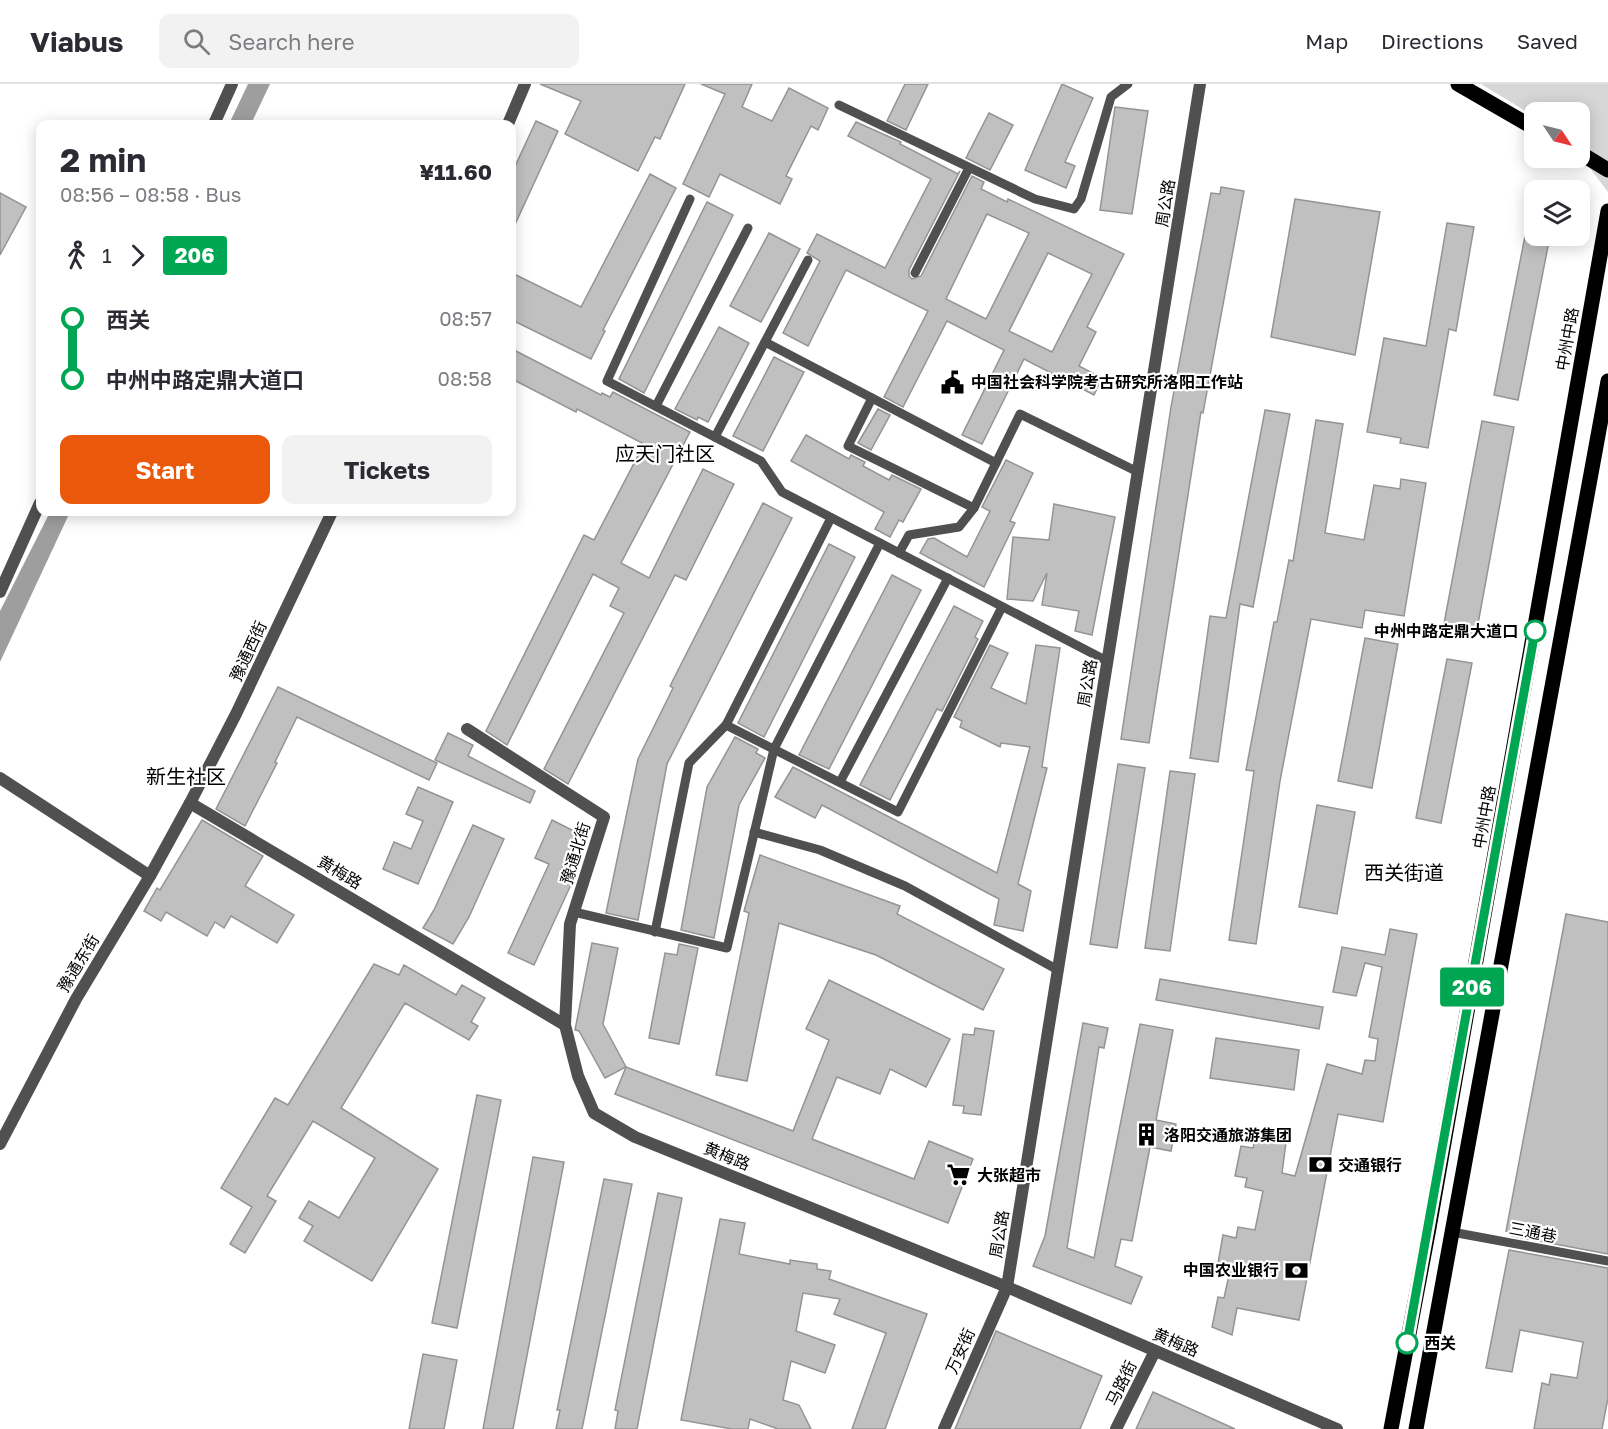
<!DOCTYPE html>
<html lang="en">
<head>
<meta charset="utf-8">
<style>
  :root { --surface:#fff; --page:#f2f2f3; --text:#2b2b33; --muted:#7c7c81; --line:#e1e1e2; --accent:#ea580c }
  body { margin:0; font-family:"Golos Text","Noto Sans SC",sans-serif; background:var(--page); color:var(--text); height:100vh; display:flex; flex-direction:column; font-size:22px; white-space:nowrap }
  * { box-sizing:border-box; margin:0 }
  p { font-size:20px; color:var(--muted) }
  .icon { flex:none; width:33px; height:33px; fill:none; stroke:currentColor; stroke-width:2; stroke-linecap:round; stroke-linejoin:round }
  .map { position:relative; flex:1; overflow:hidden }
  .drawer { position:absolute; left:36px; top:36px; width:480px; height:396px; display:flex; flex-direction:column; background:var(--surface); border-radius:12px; box-shadow:0 3px 15px #0003 }
  .drawer>* { flex:none }
  .badge { padding:0 12px; border-radius:4px; font-size:21px; line-height:39px }
  .needle { width:39px; rotate:125deg }
  .fabs { position:absolute; left:1524px; top:18px; display:grid; gap:12px }
  .fabs a { display:grid; place-items:center; width:66px; height:66px; border-radius:12px; background:var(--surface); box-shadow:0 3px 15px #0003; font-size:30px }
  .map>.badge { position:absolute; translate:-50% -50%; box-shadow:0 0 0 3px #fff }
  .legs { display:flex; align-items:center; gap:9px; height:66px; padding:0 24px; font-size:20px }
  .legs p { margin-inline-start:auto }
  .head { display:flex; align-items:center; justify-content:space-between; height:102px; padding:0 24px }
  h1 { font-size:33px; font-weight:700; line-height:45px }
  .action { display:flex; gap:12px; margin-top:auto; padding:12px 24px }
  .action a { flex:1; height:69px; border-radius:12px; background:var(--accent); color:#fff; font-size:24px; font-weight:700; line-height:69px; text-align:center }
  .action a+a { background:var(--page); color:var(--text) }
  ul { padding:0 24px; list-style:none }
  li { display:flex; align-items:center; gap:21px; height:60px; font-size:22px }
  li i { display:grid; place-items:center; width:9px; height:100%; margin:0 8px; background:currentColor }
  li i::after { content:''; width:15px; height:15px; margin:-8px; border:4px solid; border-radius:50%; background:var(--surface) }
  li p { margin-inline-start:auto }
  li:first-child i { background:linear-gradient(#0000 50%,currentColor 0) }
  li:last-child i { background:linear-gradient(currentColor 50%,#0000 0) }
  header { display:flex; align-items:center; gap:36px; box-sizing:border-box; height:84px; padding:0 30px; background:var(--surface); border-bottom:2px solid var(--line) }
  header strong { font-size:28px }
  nav { display:flex; gap:33px; margin-inline-start:auto; font-size:21px }
  .search { width:420px; height:54px; background:var(--page); display:flex; align-items:center; gap:15px; box-sizing:border-box; padding:0 21px; border-radius:12px; color:var(--muted); font-size:22px }
  .map>svg:first-child { display:block }
  .green { fill:#d7d7d7 }
  .water { fill:#9e9e9e }
  .building { fill:#c0c0c0; stroke:#949494; stroke-width:1.5; fill-rule:evenodd }
  .lines { fill:none; stroke-linecap:round; stroke-linejoin:round }
  .service { stroke:#505050; stroke-width:9 }
  .minor { stroke:#505050; stroke-width:12 }
  .primary { stroke:#000; stroke-width:15 }
  .line-1-casing { stroke:#fff; stroke-width:14 }
  .line-1 { stroke:#00a651; stroke-width:9 }
  .stop-1-dot { fill:#fff; stroke:#00a651; stroke-width:3 }
  .labels { text-anchor:middle; stroke-width:4.5; stroke-linejoin:round; paint-order:stroke }
  .street-label { font-size:16px; fill:#000; stroke:#fff }
  .poi-label { font-size:16px; font-weight:bold; fill:#000; stroke:#fff; text-anchor:start }
  .stop-label { font-size:16px; font-weight:bold; fill:#000; stroke:#fff; text-anchor:end }
  .quarter-label { font-size:20px; fill:#000; stroke:#fff }
</style>
</head>
<body>
<header>
<strong>Viabus</strong>
<div class="search"><svg class="icon" aria-label="search" viewBox="0 0 24 24"><circle cx="10" cy="10" r="6"/><path d="M15 15l6 6"/></svg>Search here</div>
<nav><a>Map</a><a>Directions</a><a>Saved</a></nav>
</header>
<div class="map">
<svg width="1608" height="1345" viewBox="0 0 1608 1345">
  <rect width="100%" height="100%" fill="#fff"/>
  <path class="green" d="M1481,0h127v108l-28,-37v-43h-46v4z"/>
  <g class="water">
    <path d="M248,0h22l-19,40h-22z"/>
    <path d="M50,428h20l-70,150v-51z"/>
  </g>
  <g class="building">
    <path d="M540,0h145l-25,55 -5,-2 -17,34 -73,-37 16,-33z"/>
    <path d="M701,0h51l-10,23 30,14 17,-33 39,20 -10,22 -7,-4 -25,50 6,3 -12,25 -60,-30 -11,23 -26,-13 42,-90z"/>
    <path d="M905,0h23l-22,46 -19,-9z"/>
    <path d="M1062,0l31,14 -28,64 10,4 -9,22 -41,-18z"/>
    <path d="M1115,23l33,4 -16,103 -32,-4z"/>
    <path d="M989,29l24,12 -23,45 -24,-12z"/>
    <path d="M536,37l22,10 -46,100v-58z"/>
    <path d="M856,38l45,20 -1,2 58,30 2,-3 -51,99v6l3,3 9,-3 51,-100 12,6 -3,7 26,13 1,-3 116,55 -37,73 9,5 -17,34 23,12 -8,17 -70,-36 -42,85 -20,-9 42,-85 -57,-29 -44,86 -19,-10 44,-86 -82,-41 -38,76 -25,-13 37,-72 -13,-8 10,-19 68,34 46,-89 -83,-43zM987,130l42,19 -43,86 -40,-20zM1048,169l44,21 -40,78 -43,-21z"/>
    <path d="M650,90l26,14 -73,142 2,1 -14,28 -79,-39v-47l69,34z"/>
    <path d="M1221,103l23,4 -41,222 -2,-1 -52,331 -28,-4 50,-332 40,-214 9,1z"/>
    <path d="M0,109l26,14 -26,48z"/>
    <path d="M1295,115l85,13 -25,143 -84,-18z"/>
    <path d="M707,118l26,13 -89,178 -25,-14z"/>
    <path d="M1447,139l27,4 -18,104 -7,-2 -21,119 -28,-5 1,-5 -34,-6 17,-94 42,8z"/>
    <path d="M769,149l31,16 -39,73 -31,-16z"/>
    <path d="M1525,152h25l-32,164 -24,-5z"/>
    <path d="M719,243l30,16 -41,79 -10,-5 -1,3 -22,-11z"/>
    <path d="M512,265l89,46 1,-2 8,4 3,-5 77,40 -69,131 28,15 54,-109 31,15 -48,96 -11,-5 -107,209 -24,-15 80,-156 -14,-7 9,-18 -26,-14 -86,171 -21,-14 98,-196 10,5 50,-96 -67,-35 -1,3 -64,-33z"/>
    <path d="M774,273l30,15 -41,79 -30,-15z"/>
    <path d="M878,325l12,6 -19,35 -13,-7z"/>
    <path d="M1265,326l25,4 -37,193 -13,-3 -22,158 -28,-4 20,-142 16,2z"/>
    <path d="M1316,336l27,4 -18,109 39,7 10,-55 26,4 1,-10 25,4 -22,133 -39,-6 -3,18 -51,-9 -31,162 -24,163 -27,-4 25,-169 -8,-1 28,-148h3l12,-62 4,1z"/>
    <path d="M1482,337l32,6 -38,208 -33,-6z"/>
    <path d="M806,351l43,24 2,-4 14,7 -2,4 26,14 3,-5 29,14 -18,33 -4,-2 -9,17 -15,-8 9,-17 -93,-51z"/>
    <path d="M1006,376l27,13 -23,48 5,2 -31,64 -64,-34 8,-14 6,-1 33,19 23,-46 -8,-4z"/>
    <path d="M763,419l29,15 -125,246 -29,156 -32,-7 32,-154 35,-71 -3,-2z"/>
    <path d="M1054,420l61,13 -23,118 -17,-4 4,-20 -37,-6 5,-32 -14,28 -26,-2 6,-62 36,3z"/>
    <path d="M829,460l26,13 -91,180 -26,-14z"/>
    <path d="M892,491l29,15 -92,179 -30,-14z"/>
    <path d="M954,522l29,15 -8,16 3,2 -36,72 -5,-2 -47,91 -30,-15z"/>
    <path d="M1365,554l33,6 -26,144 -34,-7z"/>
    <path d="M990,561l18,8 -17,35 35,16 10,-59 24,3 -18,119 5,1 -29,116 13,7 -8,40 -29,-6 5,-26 -177,-94 -7,13 -40,-21 18,-30 204,106 33,-126 -29,-4 -1,4 -40,-20 2,-6 -8,-4z"/>
    <path d="M1447,575l25,4 -31,160 -25,-5z"/>
    <path d="M278,603l159,76 -8,17 -132,-63 -22,45 2,1 -32,63 -29,-17z"/>
    <path d="M448,649l25,12 -5,11 67,35 -5,12 -95,-43z"/>
    <path d="M735,653l23,12 -2,4 9,5 -26,47 -25,133 -33,-8 26,-143z"/>
    <path d="M1118,680l27,4 -28,180 -27,-4z"/>
    <path d="M1170,687l25,3 -25,177 -25,-3z"/>
    <path d="M418,703l35,15 -35,82 -35,-15 11,-27 17,7 12,-28 -17,-7z"/>
    <path d="M1317,721l38,7 -18,102 -38,-7z"/>
    <path d="M202,736l61,36 -18,30 49,29 -17,28 -46,-27 -7,12 -9,-6 -8,14 -41,-24 -5,9 -17,-10 13,-23 3,2z"/>
    <path d="M552,736l26,13 -17,37 14,6 -41,89 -26,-12 41,-89 -14,-6z"/>
    <path d="M473,741l31,14 -35,78 -16,27 -30,-16 11,-18z"/>
    <path d="M760,771l140,51 -3,8 107,55 -21,41 -107,-55 -97,-32 -32,158 -31,-6 33,-162 -5,-2z"/>
    <path d="M1566,830l42,8v332l-96,-18 1,-4 -7,-1z"/>
    <path d="M1390,845l27,5 -34,188 -45,-8 -39,206 -62,-12 -5,27 -20,-8 6,-30 6,1 7,-32 -13,-3 5,-28 13,3 2,-11 17,3 8,-39 -18,-4 2,-9 -12,-2 6,-30 12,2 2,-9 17,3 2,-9 13,2 -5,38 13,3 32,-112 35,10 3,-14 10,1 3,-22 -9,-2 13,-70 -17,-4 -9,33 -23,-4 9,-45 43,8z"/>
    <path d="M592,859l26,5 -15,76 23,43 -21,11 -26,-47 -4,-1z"/>
    <path d="M679,860l19,4 -19,96 -30,-6 16,-85 12,2z"/>
    <path d="M374,880l25,11 5,-10 52,30 6,-10 23,13 -14,24 7,4 -9,14 -64,-37 -64,105 97,61 -66,112 -68,-40 9,-15 -14,-8 10,-17 30,17 36,-60 -62,-37 -46,75 9,5 -31,52 -15,-9 22,-37 -31,-19 54,-90 13,7z"/>
    <path d="M1160,895l163,28 -4,22 -163,-29z"/>
    <path d="M829,896l121,59 -24,48 -36,-18 -10,25 -43,-17 -25,62 102,40 15,-38 44,18 -25,64 -333,-129 11,-27 167,64 36,-91 -23,-11z"/>
    <path d="M1083,939l25,5 -4,20 -5,-1 -32,201 27,10 46,-234 33,6 -17,90 20,4 -5,27 -21,-4 -18,94 -11,-2 -6,27 27,11 -11,27 -98,-38 12,-30z"/>
    <path d="M975,944l19,3 -13,84 -18,-2 1,-7 -11,-1 10,-71 11,1z"/>
    <path d="M1216,954l83,12 -5,40 -84,-12z"/>
    <path d="M477,1011l24,5 -44,228 -25,-5z"/>
    <path d="M533,1073l31,5 -51,267h-30z"/>
    <path d="M604,1095l28,5 -50,245h-26l4,-19h-3z"/>
    <path d="M658,1109l24,5 -45,231h-22l3,-18 -3,-1z"/>
    <path d="M720,1135l25,4 -6,31 51,10v-4l27,4v5l14,2 -2,8 98,35 -42,115h-33l34,-96 -52,-19 6,-15 -37,-6 -7,38 39,14 -10,28 -34,-12 -8,39 16,5 12,24h-33l-28,-10 -2,10h-16l-51,-9z"/>
    <path d="M1509,1166l99,18v130l-6,31h-68l8,-46 7,2 2,-11 26,4 6,-36 -63,-12 -8,42 -26,-4z"/>
    <path d="M996,1247l106,45 -22,53h-125z"/>
    <path d="M423,1270l34,6 -13,69h-35z"/>
    <path d="M1153,1308l82,37h-99z"/>
  </g>
  <g class="lines">
    <g class="service">
      <path d="M839,21l196,94 39,10 7,-10 30,-102 17,-13"/>
      <path d="M690,115l-83,182 154,80 21,31 325,169"/>
      <path d="M915,189l54,-105"/>
      <path d="M765,258l231,121 24,-49 118,58"/>
      <path d="M872,314l-24,48 126,62 22,-45"/>
      <path d="M656,322l92,-178"/>
      <path d="M715,353l93,-177"/>
      <path d="M831,434l-105,207 172,87 104,-205"/>
      <path d="M899,469l10,-18 50,-8 15,-19"/>
      <path d="M840,698l108,-204"/>
      <path d="M754,748l66,18 85,36 153,84"/>
      <path d="M574,828l153,36 47,-199 106,-206"/>
      <path d="M655,848l34,-169 37,-38"/>
      <path d="M1452,1148l156,29"/>
    </g>
    <g class="minor">
      <path d="M214,40l18,-40"/>
      <path d="M508,40l17,-40"/>
      <path d="M0,508l40,-89"/>
      <path d="M467,645l137,88 -34,107 -5,101"/>
      <path d="M0,694l150,98"/>
      <path d="M190,719l375,222 13,51 16,37 41,24 372,150 330,142"/>
      <path d="M0,1060l76,-145 74,-123 40,-73 46,-89 96,-202"/>
      <path d="M944,1345l63,-142 193,-1203"/>
      <path d="M1116,1345l39,-78"/>
    </g>
    <g class="primary">
      <path d="M1458,0l76,44"/>
      <path d="M1580,69l28,17"/>
      <path d="M1391,1345l38,-201 179,-1017"/>
      <path d="M1416,1345l192,-1048"/>
    </g>
  </g>
  <g class="lines">
    <defs>
      <path id="line-1" d="M1407,1259l128,-712"/>
    </defs>
    <use href="#line-1" class="line-1-casing"/>
    <use href="#line-1" class="line-1"/>
  </g>
  <defs>
    <symbol id="civic-bare" viewBox="-9 -9 18 18"><path d="M-.6-6.5H3V-4.5H.6V-3L4-1V1h2V6H-6V1h2V-1L-.6-3ZM-1.2 2.5V6h2.4V2.5Z" fill="#000" stroke="#fff" stroke-width="2.5" paint-order="stroke"/></symbol>
    <symbol id="building-bare" viewBox="-9 -9 18 18"><path d="M-4-6H4V6H1V3H-1V6H-4ZM-2.5-4.3h1.7v1.8h-1.7ZM.8-4.3h1.7v1.8H.8ZM-2.5-1h1.7V.8h-1.7ZM.8-1h1.7V.8H.8Z" fill="#000" stroke="#fff" stroke-width="2.5" paint-order="stroke"/></symbol>
    <symbol id="bank-bare" viewBox="-9 -9 18 18"><path d="M-6-4H6V4H-6ZM0-2.3a2.3 2.3 0 1 0 0 4.6a2.3 2.3 0 1 0 0-4.6Z" fill="#000" stroke="#fff" stroke-width="2.5" paint-order="stroke"/></symbol>
    <symbol id="supermarket-bare" viewBox="-9 -9 18 18"><path d="M-6-5.5h2.5l.6 2H6L4.5 2H-2.5L-4.4-4H-6ZM-1.5 3.2a1.3 1.3 0 1 0 .1 0ZM3 3.2a1.3 1.3 0 1 0 .1 0Z" fill="#000" stroke="#fff" stroke-width="2.5" paint-order="stroke"/></symbol>
  </defs>
  <g fill-rule="evenodd">
    <use href="#civic-bare" x="936" y="282" width="33" height="33"/>
    <use href="#building-bare" x="1130" y="1034" width="33" height="33"/>
    <use href="#bank-bare" x="1304" y="1064" width="33" height="33"/>
    <use href="#supermarket-bare" x="942" y="1074" width="33" height="33"/>
    <use href="#bank-bare" x="1280" y="1170" width="33" height="33"/>
  </g>
  <g class="stop-1-dot">
    <circle cx="1535" cy="547" r="10"/>
    <circle cx="1407" cy="1259" r="10"/>
  </g>
  <g class="labels">
    <g class="street-label">
      <text transform="translate(1165 119) rotate(-81)" y="6">周公路</text>
      <text transform="translate(1567 255) rotate(-80)" y="6">中州中路</text>
      <text transform="translate(248 567) rotate(-65)" y="6">豫通西街</text>
      <text transform="translate(1087 599) rotate(-81)" y="6">周公路</text>
      <text transform="translate(1484 733) rotate(-80)" y="6">中州中路</text>
      <text transform="translate(575 769) rotate(-73)" y="6">豫通北街</text>
      <text transform="translate(340 788) rotate(31)" y="6">黄梅路</text>
      <text transform="translate(78 879) rotate(-59)" y="6">豫通东街</text>
      <text transform="translate(727 1072) rotate(22)" y="6">黄梅路</text>
      <text transform="translate(1533 1148) rotate(11)" y="6">三通巷</text>
      <text transform="translate(999 1150) rotate(-81)" y="6">周公路</text>
      <text transform="translate(1176 1258) rotate(23)" y="6">黄梅路</text>
      <text transform="translate(960 1267) rotate(-66)" y="6">万安街</text>
      <text transform="translate(1121 1299) rotate(-64)" y="6">马路街</text>
    </g>
    <g class="poi-label">
      <text x="971" y="304">中国社会科学院考古研究所洛阳工作站</text>
      <text x="1164" y="1057">洛阳交通旅游集团</text>
      <text x="1338" y="1087">交通银行</text>
      <text x="977" y="1097">大张超市</text>
      <text x="1279" y="1192" text-anchor="end">中国农业银行</text>
    </g>
    <g class="stop-label">
      <text x="1518" y="553">中州中路定鼎大道口</text>
      <text x="1424" y="1265" text-anchor="start">西关</text>
    </g>
    <g class="quarter-label">
      <text x="665" y="377">应天门社区</text>
      <text x="186" y="700">新生社区</text>
      <text x="1404" y="796">西关街道</text>
    </g>
  </g>
</svg>
<div class="fabs">
<a><svg class="needle" viewBox="-14 -14 28 28"><path d="M0-13l5 13h-10z" fill="#e53935"/><path d="M0 13l5-13h-10z" fill="#7c7c81"/></svg></a>
<a><svg class="icon" aria-label="layers" viewBox="0 0 24 24"><path d="M12 4l9 5-9 5-9-5zM3 14l9 5 9-5"/></svg></a>
</div>
<b class="badge" style="left:1472px;top:903px;background:#00a651;color:#fff">206</b>
<section class="drawer">
<div class="head"><div><h1>2 min</h1><p>08:56 – 08:58 · Bus</p></div><b>¥11.60</b></div>
<div class="legs"><svg class="icon" aria-label="walk" viewBox="0 0 24 24"><circle cx="13" cy="4" r="2"/><path d="M13 8l-2 6 4 7M11 14l-3 7M7 12l3-4h3l4 4"/></svg>1<svg class="icon" aria-label="forward" viewBox="0 0 24 24"><path d="M9 5l7 7-7 7"/></svg><b class="badge" style="background:#00a651;color:#fff">206</b></div>
<ul>
<li><i style="color:#00a651"></i><b>西关</b><p>08:57</p></li>
<li><i style="color:#00a651"></i><b>中州中路定鼎大道口</b><p>08:58</p></li>
</ul>
<div class="action"><a>Start</a><a>Tickets</a></div>
</section>
</div>
</body>
</html>
